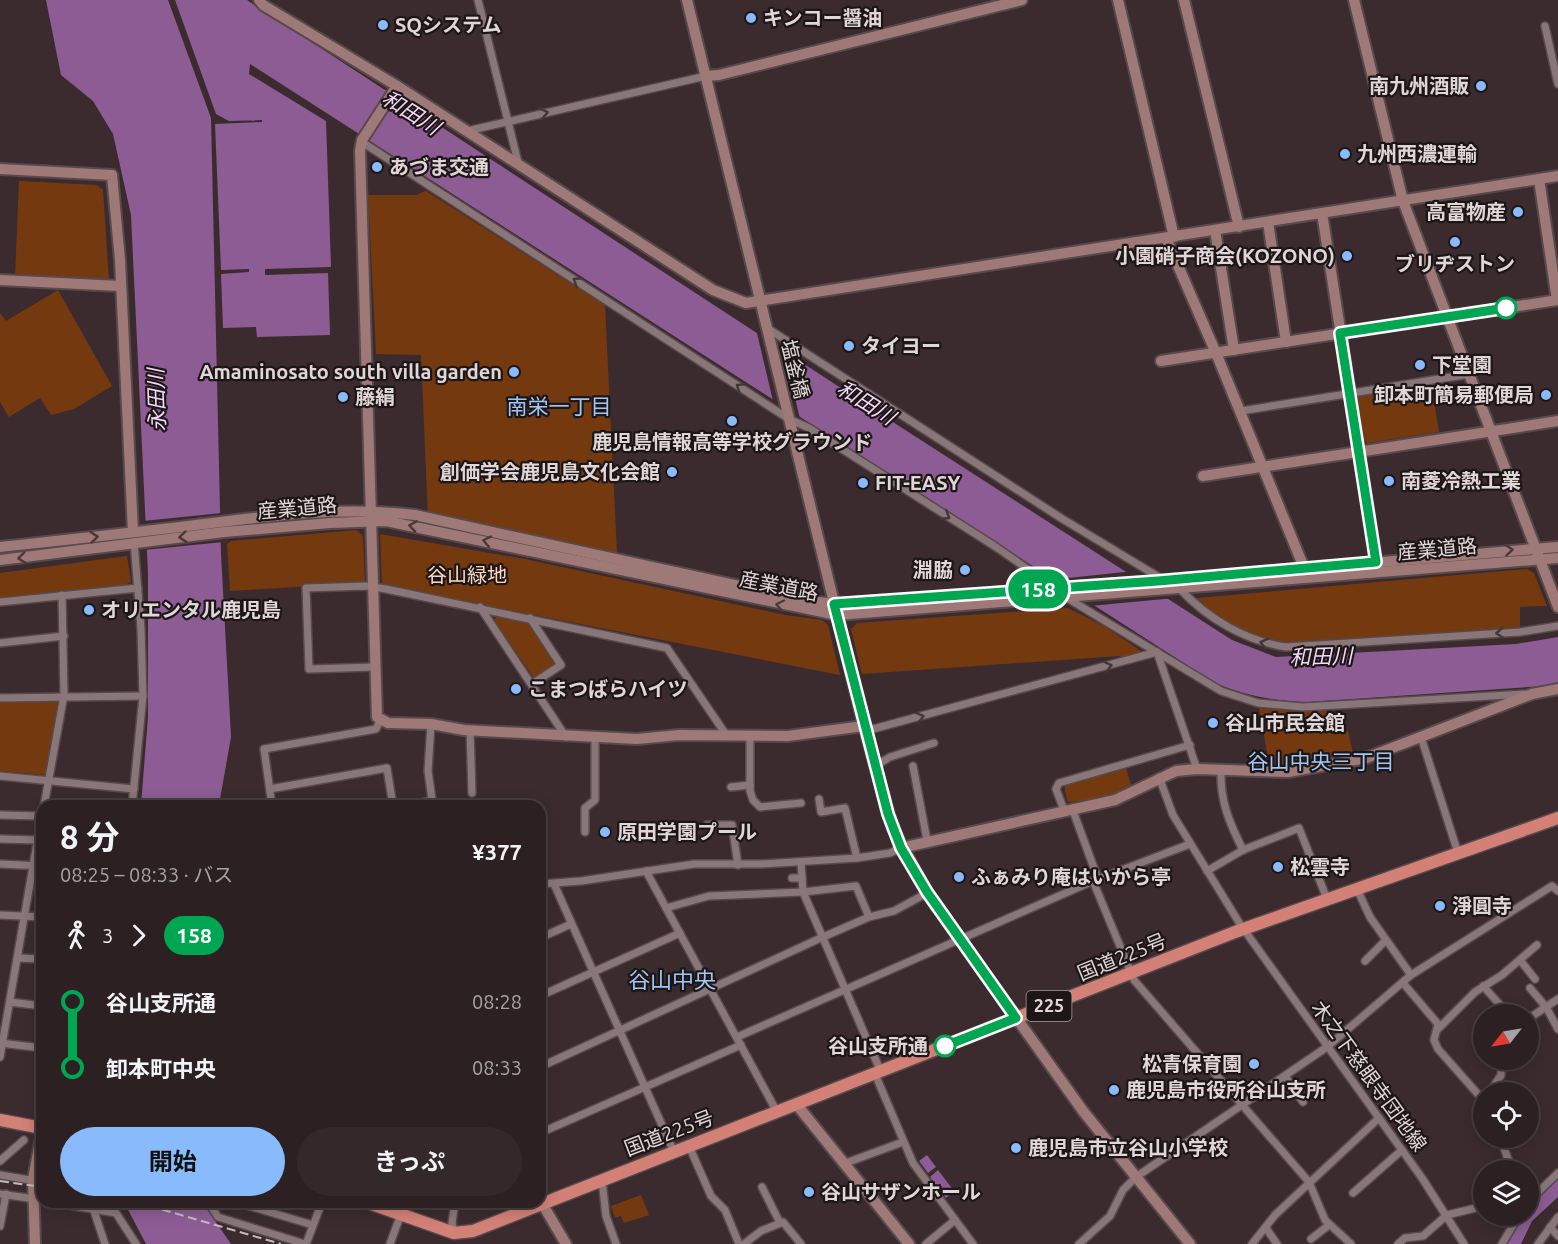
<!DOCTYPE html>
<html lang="ja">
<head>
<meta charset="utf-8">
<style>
  :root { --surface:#2c2022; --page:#34282a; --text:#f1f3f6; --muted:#a6a3a5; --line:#483e40; --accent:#89bafc }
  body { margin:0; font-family:Ubuntu,"Noto Sans JP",sans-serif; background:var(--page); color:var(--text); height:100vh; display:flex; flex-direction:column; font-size:22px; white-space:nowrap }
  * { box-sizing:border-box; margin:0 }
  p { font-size:20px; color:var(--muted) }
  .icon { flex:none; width:33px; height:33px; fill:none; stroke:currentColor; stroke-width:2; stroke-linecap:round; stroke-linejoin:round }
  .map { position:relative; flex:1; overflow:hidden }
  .drawer { position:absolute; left:36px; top:800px; width:510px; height:408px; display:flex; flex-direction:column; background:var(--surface); border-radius:18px; box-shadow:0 3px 15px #0003,0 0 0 2px var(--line) }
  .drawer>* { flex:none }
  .badge { padding:0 12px; border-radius:20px; font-size:21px; line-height:39px }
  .needle { width:39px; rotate:239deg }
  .tools { position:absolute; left:1473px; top:1004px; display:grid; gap:12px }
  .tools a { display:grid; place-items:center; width:66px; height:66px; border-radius:50%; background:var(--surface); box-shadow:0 3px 15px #0003,0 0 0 2px var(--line); font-size:30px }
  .map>.badge { position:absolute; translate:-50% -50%; box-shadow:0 0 0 3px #fff }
  .legs { display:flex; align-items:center; gap:9px; height:66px; padding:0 24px; font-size:20px }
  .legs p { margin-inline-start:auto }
  .headline { display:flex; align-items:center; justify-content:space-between; height:102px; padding:0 24px }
  h1 { font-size:33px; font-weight:700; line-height:45px }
  .primary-button { display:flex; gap:12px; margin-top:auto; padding:12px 24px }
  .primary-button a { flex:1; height:69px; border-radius:36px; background:var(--accent); color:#111; font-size:24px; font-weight:700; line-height:69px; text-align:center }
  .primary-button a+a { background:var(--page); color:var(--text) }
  ul { padding:0 24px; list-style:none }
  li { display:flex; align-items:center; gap:21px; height:66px; font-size:22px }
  li i { display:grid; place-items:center; width:9px; height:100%; margin:0 8px; background:currentColor }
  li i::after { content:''; width:15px; height:15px; margin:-8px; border:4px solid; border-radius:50%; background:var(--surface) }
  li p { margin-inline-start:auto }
  li:first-child i { background:linear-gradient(#0000 50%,currentColor 0) }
  li:last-child i { background:linear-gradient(currentColor 50%,#0000 0) }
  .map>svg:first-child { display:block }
  .green { fill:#753910 }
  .water { fill:#8d5c95 }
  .pier { fill:#3b2b2e }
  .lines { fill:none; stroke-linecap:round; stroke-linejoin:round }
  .street-casing { stroke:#57494c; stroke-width:10 }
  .secondary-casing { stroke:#57494c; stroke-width:14 }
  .highway-casing { stroke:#57494c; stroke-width:15 }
  .street { stroke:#897679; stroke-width:7 }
  .secondary { stroke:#9f7978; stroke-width:10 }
  .highway { stroke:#d38177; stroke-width:12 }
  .rail { stroke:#c5b9bb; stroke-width:2; stroke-dasharray:9 4.5; stroke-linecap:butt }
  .oneway { stroke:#433839 }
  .oneway2 { stroke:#4a3939 }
  .line-1-casing { stroke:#fff; stroke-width:14 }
  .line-1 { stroke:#00a651; stroke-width:9 }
  .poi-dot { fill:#89bafc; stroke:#1d1617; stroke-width:2 }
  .stop-1-dot { fill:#fff; stroke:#00a651; stroke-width:3 }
  .labels { text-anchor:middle; stroke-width:4.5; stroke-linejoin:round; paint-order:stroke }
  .shield { fill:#1d1617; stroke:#a69c9d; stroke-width:1.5 }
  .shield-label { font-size:18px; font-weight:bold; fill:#e0d5d7 }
  .poi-label { font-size:20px; font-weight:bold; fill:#e0d5d7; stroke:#1d1617; text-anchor:start }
  .street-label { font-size:20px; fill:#e0d5d7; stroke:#1d1617 }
  .park-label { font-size:20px; fill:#fdd6c1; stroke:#1d1617 }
  .stop-label { font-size:20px; font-weight:bold; fill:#e0d5d7; stroke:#1d1617; text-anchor:end }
  .water-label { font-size:21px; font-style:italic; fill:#f4d8f8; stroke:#1d1617 }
  .neighbourhood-label { font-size:21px; fill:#a0c5f6; stroke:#1d1617 }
  .quarter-label { font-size:22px; fill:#a0c5f6; stroke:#1d1617 }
</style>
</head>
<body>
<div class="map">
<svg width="1558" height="1244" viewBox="0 0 1558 1244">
  <rect width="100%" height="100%" fill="#3b2b2e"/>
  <g class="green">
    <path d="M19,181l78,4 6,5 6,91 -94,-4z"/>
    <path d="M426,191l179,114 12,249 -189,-36 -7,-163 -45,-1 -8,-159h48z"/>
    <path d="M58,290l54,96 -38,23 -23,6 -11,-17 -31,19 -9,-15v-89l6,8z"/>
    <path d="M1431,382l8,50 -72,11 -3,-3 -8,-46z"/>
    <path d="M356,530l7,6 2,47 -135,8 -3,-47 4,-3z"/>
    <path d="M380,534l145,25 260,56 37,5 6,5 12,50 -458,-90z"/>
    <path d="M127,556l4,26 -9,4 -122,13v-26z"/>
    <path d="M1527,569l7,4 13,33 -27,1v22l-233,16 -47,-13 -41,-29 -2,-5z"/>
    <path d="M1068,608l36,18 40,27 -22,6 -2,-3 -258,18 -11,-45 6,-6z"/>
    <path d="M497,616l35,8 26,39 -1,3 -22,14 -41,-60z"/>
    <path d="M58,701l-12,74 -46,-4v-69z"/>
    <path d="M1259,708l67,1 6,25 16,-3 6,26 -58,10 -26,1z"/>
    <path d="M1126,768l6,21 -24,10 -40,3 -3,-10v-9z"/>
    <path d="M641,1195l8,20 -25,8 -3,-7 -6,2 -4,-12z"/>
  </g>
  <g class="water">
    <path d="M46,0h122l43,118 10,436 10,183 -12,68h-78l7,-88v-144l-17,-358 -18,-81 -20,-33 -32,-26z"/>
    <path d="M175,0h72l652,426 333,214 44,17 240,-13 42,-7v48l-250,17c-34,-1 -61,-6 -93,-19l-965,-619 -1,10 77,47 5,146 -66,2v6l63,-2 2,62 -73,2 -1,-10 -33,1 -2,-54 28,-2v-3l-28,1 -6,-146 47,-2v-2l-33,1 -13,-7z"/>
    <path d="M927,1155l9,12 -8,6 -9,-12z"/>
    <path d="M938,1170l16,21 -8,7 -16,-21z"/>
    <path d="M1558,1177v20l-26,24 -11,23h-14l17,-29h4l2,-9z"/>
    <path d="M124,1202h78l29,42h-85z"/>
  </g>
  <g class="pier">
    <path d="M756,329l27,18 17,72 -27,-18z"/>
    <path d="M222,513l1,29 -79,8 -1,-29z"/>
    <path d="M1134,571l41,27 -85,8 -41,-26z"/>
  </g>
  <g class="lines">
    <defs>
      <g id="street">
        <path d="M478,0l41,166"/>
        <path d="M1545,26l13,58"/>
        <path d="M467,131l239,-55"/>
        <path d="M362,142l427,277 20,9 187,119 59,41"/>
        <path d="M767,328l294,190 101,61"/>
        <path d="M1241,411l229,-37"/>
        <path d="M1180,589c28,30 66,52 106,58l234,-15 38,-6"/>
        <path d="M1067,598l154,93 37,12 45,4 222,-13"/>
        <path d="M0,602l138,-14"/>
        <path d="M480,607l86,130"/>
        <path d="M530,618l31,47 -29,19"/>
        <path d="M0,643l64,-7"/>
        <path d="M1157,652l40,117"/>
        <path d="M375,667l-66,2 -3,-81 60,-2 20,3 281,59 60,88"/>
        <path d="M0,698l143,-2"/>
        <path d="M865,726l8,3 284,-77"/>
        <path d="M470,730l2,63"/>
        <path d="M750,736v55l3,9 7,7 41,-4"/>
        <path d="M1421,737l37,116"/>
        <path d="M875,766l15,-9 44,-14"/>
        <path d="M913,766l14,74"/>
        <path d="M1221,771c-1,31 9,53 22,79"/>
        <path d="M0,776l134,13"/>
        <path d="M1159,777l14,38 67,109 182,254 42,66"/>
        <path d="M731,787l19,-2"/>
        <path d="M270,789l117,-21 6,38"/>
        <path d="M819,799l2,13 24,-4 12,50"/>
        <path d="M44,806l20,-111 -2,-100"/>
        <path d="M132,806l11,-110 -2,-67 -7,-87"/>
        <path d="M272,806l-8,-57 112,-20 4,-8"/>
        <path d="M410,806l22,-6 -4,-29 3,-47"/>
        <path d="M1072,808l26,71"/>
        <path d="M1064,810l-8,-21 3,-6 131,-38"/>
        <path d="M0,815l42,1"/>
        <path d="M707,825h25l6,40"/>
        <path d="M585,832v-24l10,-8v-63"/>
        <path d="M0,839l39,1"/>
        <path d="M801,863l2,29 78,180"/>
        <path d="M0,864l42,2"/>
        <path d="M646,871l131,241"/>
        <path d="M1207,871l36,-21 56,-22 28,71"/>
        <path d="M792,878h10"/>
        <path d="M1093,881l41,99 175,202 16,38 26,24"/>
        <path d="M540,884l41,-3 113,-17h68l95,-6 33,-5 11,-5"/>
        <path d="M554,884l120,268"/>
        <path d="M1357,889l13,28 41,58"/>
        <path d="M666,908l43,-12 94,-4 53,-6 13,31"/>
        <path d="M0,915l42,2"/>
        <path d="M540,938l31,-14"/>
        <path d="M18,958l24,1"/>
        <path d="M1520,960l15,19"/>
        <path d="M1365,961l20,-20"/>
        <path d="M1403,983l35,41 -4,16 4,9 46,52"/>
        <path d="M1483,986l19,21"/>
        <path d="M1530,988l16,19 12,22"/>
        <path d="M540,996l140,-63"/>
        <path d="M10,1002l32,4"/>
        <path d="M1528,1019l30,-20"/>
        <path d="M1438,1029l37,-37 27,-17 35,-30"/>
        <path d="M737,1037l356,-156 97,-37"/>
        <path d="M0,1043l42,5"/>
        <path d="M0,1057l42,-243"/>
        <path d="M540,1067l283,-130 46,-20 25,-6 33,-18"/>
        <path d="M42,1072l-3,16 3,10"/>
        <path d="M875,1074l38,89 60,81"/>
        <path d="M1285,1076l18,26"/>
        <path d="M1490,1092l11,-17 1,-16"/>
        <path d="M540,1133l201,-88"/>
        <path d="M1500,1137l12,33"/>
        <path d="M689,1146l22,50 14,14 14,34"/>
        <path d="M0,1161l24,-21"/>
        <path d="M843,1164l60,-22"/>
        <path d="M0,1175l42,7"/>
        <path d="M602,1180l4,36 10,28"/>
        <path d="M762,1187l18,36"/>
        <path d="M1353,1193l49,-43"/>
        <path d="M0,1194l42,6"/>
        <path d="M50,1202l66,11 20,31"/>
        <path d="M208,1202l10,15 87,27"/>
        <path d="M236,1202l77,23"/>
        <path d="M1528,1202l30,-29"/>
        <path d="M93,1208l12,36"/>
        <path d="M0,1226l6,-32"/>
        <path d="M1550,1227l8,9"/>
        <path d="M1266,1228l11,16"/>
        <path d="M454,1233l-2,-10 3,-21"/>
        <path d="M1311,1239l18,-14"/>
        <path d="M306,1244l16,-42"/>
        <path d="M390,1244l11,-30"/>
        <path d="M744,1244l17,-13 22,-9 18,22"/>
        <path d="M926,1244l29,-24"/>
        <path d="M1079,1244l31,-28 13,-26 13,-13 191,-130 84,-72 141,-89 6,5"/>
        <path d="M1252,1244l23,-29 104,-97"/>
        <path d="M1398,1244l7,-6 18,-2 24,-21 37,-9"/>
        <path d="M1502,1244l17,-29"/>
        <path d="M1538,1244l20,-27"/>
      </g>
      <g id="secondary">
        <path d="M259,0l4,5 134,81 316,204 33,13 812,-127"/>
        <path d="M687,0l177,726 29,103 34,64 156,218 107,133"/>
        <path d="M1118,0l56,237"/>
        <path d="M1184,0l55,227"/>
        <path d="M1354,0l49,201 155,406"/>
        <path d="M706,76l13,-1 303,-75"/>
        <path d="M397,86l-35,54 -2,11 17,566 11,6 43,1 33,6 173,9 42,-4 109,1 76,-10"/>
        <path d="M0,169l112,6 8,85 13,272"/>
        <path d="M1539,179l18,121"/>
        <path d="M1322,213l54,349"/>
        <path d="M1268,222l18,120"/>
        <path d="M1215,230l19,120"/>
        <path d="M1166,238l50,115 91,222"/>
        <path d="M0,280l120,6"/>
        <path d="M1161,361l397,-61"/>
        <path d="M1203,476l355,-55"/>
        <path d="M0,547c65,-7 131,-14 196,-22 72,-9 146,-19 219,-10l388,85 31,4 324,-23 400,-34"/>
        <path d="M0,560l224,-28 106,-9 56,-2 451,94 721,-57"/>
        <path d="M901,848l214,-48 61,-29 21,-2 91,3 78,-14 166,-64 26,-5"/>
        <path d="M797,1105l112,139"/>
        <path d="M543,1205l23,39"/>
        <path d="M35,1244l-2,-65 9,-47"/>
      </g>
      <g id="highway">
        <path d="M0,1120l42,8"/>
        <path d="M366,1202l88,31 19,-2 762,-299 323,-114"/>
      </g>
    </defs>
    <use href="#street" class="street-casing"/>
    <use href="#secondary" class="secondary-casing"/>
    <use href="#highway" class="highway-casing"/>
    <use href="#street" class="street"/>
    <use href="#secondary" class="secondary"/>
    <use href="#highway" class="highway"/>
    <g class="rail">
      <path d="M0,1181l42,6"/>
      <path d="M136,1202l145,42"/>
    </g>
  </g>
  <defs><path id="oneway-chevron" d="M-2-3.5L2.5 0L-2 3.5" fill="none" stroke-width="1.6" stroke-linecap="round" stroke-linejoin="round" transform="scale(1.5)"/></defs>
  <g class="oneway">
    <use href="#oneway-chevron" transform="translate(544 113) rotate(-13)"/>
    <use href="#oneway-chevron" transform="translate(577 281) rotate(-147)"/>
    <use href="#oneway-chevron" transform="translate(740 387) rotate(-147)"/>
    <use href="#oneway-chevron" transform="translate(946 516) rotate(32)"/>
    <use href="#oneway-chevron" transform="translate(1500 633) rotate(176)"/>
    <use href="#oneway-chevron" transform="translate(1264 643) rotate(-165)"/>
    <use href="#oneway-chevron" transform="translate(1108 666) rotate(-15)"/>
    <use href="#oneway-chevron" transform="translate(920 717) rotate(-15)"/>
  </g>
  <g class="oneway2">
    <use href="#oneway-chevron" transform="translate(413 526) rotate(-171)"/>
    <use href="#oneway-chevron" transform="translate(94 537) rotate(-6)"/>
    <use href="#oneway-chevron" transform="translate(183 537) rotate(174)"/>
    <use href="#oneway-chevron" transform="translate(487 541) rotate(-168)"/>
    <use href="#oneway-chevron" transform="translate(1509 550) rotate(-5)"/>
    <use href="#oneway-chevron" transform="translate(22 558) rotate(173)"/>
    <use href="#oneway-chevron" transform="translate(780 605) rotate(-168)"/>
  </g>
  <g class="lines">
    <defs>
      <path id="line-1" d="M945,1046l71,-28 -89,-126 -26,-44 -13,-34 -54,-210 324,-23 218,-19 -36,-229 166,-25"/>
    </defs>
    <use href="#line-1" class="line-1-casing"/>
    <use href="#line-1" class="line-1"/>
  </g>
  <g class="poi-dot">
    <circle cx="751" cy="18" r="6"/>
    <circle cx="383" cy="25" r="6"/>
    <circle cx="1481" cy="86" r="6"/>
    <circle cx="1345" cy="154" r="6"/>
    <circle cx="377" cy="167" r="6"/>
    <circle cx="1518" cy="212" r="6"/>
    <circle cx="1455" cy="242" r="6"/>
    <circle cx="1347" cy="256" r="6"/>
    <circle cx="849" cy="346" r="6"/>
    <circle cx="1420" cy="365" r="6"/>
    <circle cx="514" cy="372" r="6"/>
    <circle cx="1546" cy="395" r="6"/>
    <circle cx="343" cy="397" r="6"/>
    <circle cx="732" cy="421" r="6"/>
    <circle cx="672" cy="472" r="6"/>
    <circle cx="1389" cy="481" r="6"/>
    <circle cx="863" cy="483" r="6"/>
    <circle cx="965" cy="570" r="6"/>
    <circle cx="89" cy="610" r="6"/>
    <circle cx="516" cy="689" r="6"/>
    <circle cx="1213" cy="723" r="6"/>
    <circle cx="605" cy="832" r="6"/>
    <circle cx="1278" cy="867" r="6"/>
    <circle cx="959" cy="877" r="6"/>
    <circle cx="1440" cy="906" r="6"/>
    <circle cx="1254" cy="1064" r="6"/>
    <circle cx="1114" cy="1090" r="6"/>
    <circle cx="1016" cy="1148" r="6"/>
    <circle cx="809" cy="1192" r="6"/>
  </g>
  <g class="stop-1-dot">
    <circle cx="1506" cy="308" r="10"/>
    <circle cx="945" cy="1046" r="10"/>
  </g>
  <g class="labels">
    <rect class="shield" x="1026.5" y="991" width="45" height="30" rx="4.5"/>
    <g class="shield-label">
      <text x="1049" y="1012">225</text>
    </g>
    <g class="poi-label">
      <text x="763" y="25">キンコー醤油</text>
      <text x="395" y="32">SQシステム</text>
      <text x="1469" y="93" text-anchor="end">南九州酒販</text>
      <text x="1357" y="161">九州西濃運輸</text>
      <text x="389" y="174">あづま交通</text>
      <text x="1506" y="219" text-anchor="end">高富物産</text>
      <text x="1335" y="263" text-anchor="end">小園硝子商会(KOZONO)</text>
      <text x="1455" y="271" text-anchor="middle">ブリヂストン</text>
      <text x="861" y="353">タイヨー</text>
      <text x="1432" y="372">下堂園</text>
      <text x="502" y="379" text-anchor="end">Amaminosato south villa garden</text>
      <text x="1534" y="402" text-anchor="end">卸本町簡易郵便局</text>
      <text x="355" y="404">藤絹</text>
      <text x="732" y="449" text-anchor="middle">鹿児島情報高等学校グラウンド</text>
      <text x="660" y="479" text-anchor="end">創価学会鹿児島文化会館</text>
      <text x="1401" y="488">南菱冷熱工業</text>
      <text x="875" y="490">FIT-EASY</text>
      <text x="953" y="577" text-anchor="end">淵脇</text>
      <text x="101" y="617">オリエンタル鹿児島</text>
      <text x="528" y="696">こまつばらハイツ</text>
      <text x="1225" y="730">谷山市民会館</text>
      <text x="617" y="839">原田学園プール</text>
      <text x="1290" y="874">松雲寺</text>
      <text x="971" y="884">ふぁみり庵はいから亭</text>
      <text x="1452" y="913">淨圓寺</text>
      <text x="1242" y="1071" text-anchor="end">松青保育園</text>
      <text x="1126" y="1097">鹿児島市役所谷山支所</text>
      <text x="1028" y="1155">鹿児島市立谷山小学校</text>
      <text x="821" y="1199">谷山サザンホール</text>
    </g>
    <g class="street-label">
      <text transform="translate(795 369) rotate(76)" y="7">塩釜橋</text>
      <text transform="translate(297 508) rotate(-5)" y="7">産業道路</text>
      <text transform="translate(1437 549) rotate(-5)" y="7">産業道路</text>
      <text transform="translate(779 586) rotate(11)" y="7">産業道路</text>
      <text transform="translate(1122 957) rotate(-22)" y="7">国道225号</text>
      <text transform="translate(1369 1076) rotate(54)" y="7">木之下慈眼寺団地線</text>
      <text transform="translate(669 1133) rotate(-21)" y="7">国道225号</text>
    </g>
    <g class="park-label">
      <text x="467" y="582">谷山緑地</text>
    </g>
    <g class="stop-label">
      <text x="928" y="1053">谷山支所通</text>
    </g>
    <g class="water-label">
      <text transform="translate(411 113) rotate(32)" y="7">和田川</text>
      <text transform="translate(157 400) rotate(-92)" y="7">永田川</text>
      <text transform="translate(866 403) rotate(32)" y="7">和田川</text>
      <text transform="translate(1321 657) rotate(-2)" y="7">和田川</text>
    </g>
    <g class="neighbourhood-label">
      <text x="559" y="414">南栄一丁目</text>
      <text x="1321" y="769">谷山中央三丁目</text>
    </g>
    <g class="quarter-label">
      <text x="672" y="988">谷山中央</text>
    </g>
  </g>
</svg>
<div class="tools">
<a><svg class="needle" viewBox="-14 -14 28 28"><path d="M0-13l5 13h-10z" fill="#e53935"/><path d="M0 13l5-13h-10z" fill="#a6a3a5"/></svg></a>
<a><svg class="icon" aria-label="locate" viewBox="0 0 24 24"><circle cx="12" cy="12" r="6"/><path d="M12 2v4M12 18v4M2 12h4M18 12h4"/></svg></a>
<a><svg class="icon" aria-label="layers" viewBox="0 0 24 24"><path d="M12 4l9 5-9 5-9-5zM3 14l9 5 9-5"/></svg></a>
</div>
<b class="badge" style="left:1038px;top:589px;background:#00a651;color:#fff">158</b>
<section class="drawer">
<div class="headline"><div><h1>8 分</h1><p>08:25 – 08:33 · バス</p></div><b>¥377</b></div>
<div class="legs"><svg class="icon" aria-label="walk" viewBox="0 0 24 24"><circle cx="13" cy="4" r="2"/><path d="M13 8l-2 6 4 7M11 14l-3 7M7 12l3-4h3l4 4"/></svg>3<svg class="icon" aria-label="forward" viewBox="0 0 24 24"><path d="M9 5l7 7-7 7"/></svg><b class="badge" style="background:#00a651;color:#fff">158</b></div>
<ul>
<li><i style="color:#00a651"></i><b>谷山支所通</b><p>08:28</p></li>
<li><i style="color:#00a651"></i><b>卸本町中央</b><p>08:33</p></li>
</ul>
<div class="primary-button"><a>開始</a><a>きっぷ</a></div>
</section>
</div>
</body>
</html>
